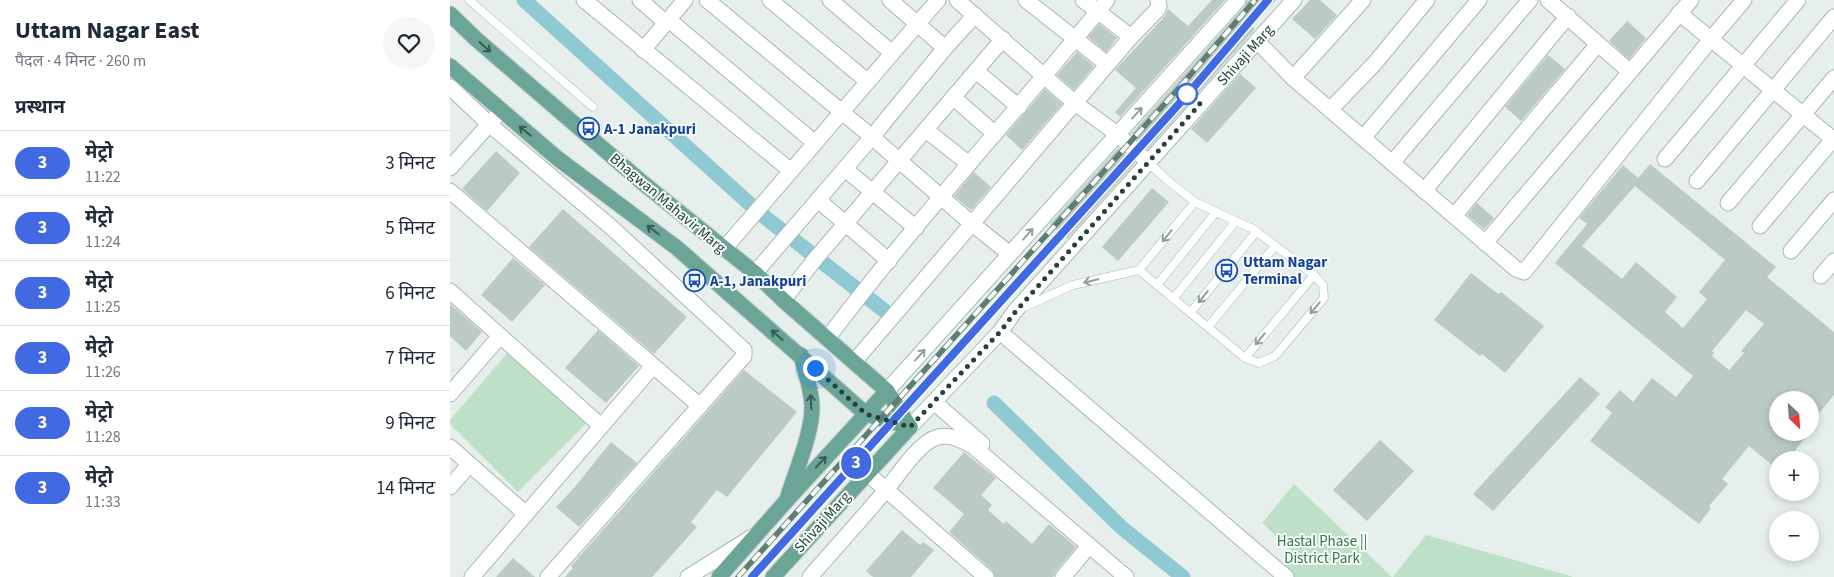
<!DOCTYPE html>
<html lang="hi">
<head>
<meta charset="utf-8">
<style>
  :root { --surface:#fff; --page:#f6f6f7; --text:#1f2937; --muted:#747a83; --line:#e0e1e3 }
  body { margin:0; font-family:"Source Sans 3","Noto Sans Devanagari",sans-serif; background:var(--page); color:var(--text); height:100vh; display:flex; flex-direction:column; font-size:19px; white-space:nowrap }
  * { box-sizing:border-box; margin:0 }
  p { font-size:16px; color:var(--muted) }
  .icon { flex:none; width:28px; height:28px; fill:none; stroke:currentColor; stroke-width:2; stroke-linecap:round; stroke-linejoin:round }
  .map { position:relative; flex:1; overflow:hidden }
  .details { display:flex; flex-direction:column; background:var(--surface); width:450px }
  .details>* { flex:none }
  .badge { padding:0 10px; border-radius:16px; font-size:18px; line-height:32px }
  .needle { width:32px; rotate:155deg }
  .controls { position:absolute; left:1319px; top:391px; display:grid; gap:10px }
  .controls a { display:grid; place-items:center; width:50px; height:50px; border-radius:50%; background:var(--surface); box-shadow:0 2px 8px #0003; font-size:25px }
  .you { position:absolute; width:25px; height:25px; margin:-12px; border:4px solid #fff; border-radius:50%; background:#1a73e8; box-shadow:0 0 0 8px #1a73e833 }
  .map>.badge { position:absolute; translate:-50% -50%; box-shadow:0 0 0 2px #fff }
  h2 { padding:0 15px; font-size:19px; line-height:45px }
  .round { display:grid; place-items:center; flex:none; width:52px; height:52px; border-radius:26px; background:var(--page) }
  .summary { display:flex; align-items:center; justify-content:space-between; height:85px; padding:0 15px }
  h1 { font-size:24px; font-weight:700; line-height:38px }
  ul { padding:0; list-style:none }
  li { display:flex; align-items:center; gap:15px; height:65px; padding:0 15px; border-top:1px solid var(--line) }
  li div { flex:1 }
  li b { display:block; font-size:19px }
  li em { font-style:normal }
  li .badge { min-width:55px; font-weight:700; text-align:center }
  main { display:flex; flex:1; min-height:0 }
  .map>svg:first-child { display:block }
  .green { fill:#bfe0c8 }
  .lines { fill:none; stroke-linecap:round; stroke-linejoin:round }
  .canal { stroke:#8ec9d4; stroke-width:15 }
  .building { fill:#bbcac4; fill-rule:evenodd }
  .lane-casing { stroke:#a8b8b2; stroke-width:9 }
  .street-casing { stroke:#a8b8b2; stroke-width:17 }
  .secondary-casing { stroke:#a4bbb3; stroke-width:17 }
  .primary-casing { stroke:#c2cac8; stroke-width:17 }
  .lane { stroke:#fff; stroke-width:8 }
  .street { stroke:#fff; stroke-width:15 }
  .secondary { stroke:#fff; stroke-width:15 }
  .primary { stroke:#6aa596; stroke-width:15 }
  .rail-casing { stroke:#5f7d75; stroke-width:5.5 }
  .rail { stroke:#f7fbf9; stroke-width:4; stroke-dasharray:11; stroke-linecap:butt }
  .oneway { stroke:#365b51 }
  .oneway2 { stroke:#92a09c }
  .line-casing { stroke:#fff; stroke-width:11 }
  .line { stroke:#4169e1; stroke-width:8 }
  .walk { stroke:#24423a; stroke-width:5; stroke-dasharray:0 9 }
  .stop-dot { fill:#fff; stroke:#4169e1; stroke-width:2.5 }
  .labels { text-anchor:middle; stroke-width:4; stroke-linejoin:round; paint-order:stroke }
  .street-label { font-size:15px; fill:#24423a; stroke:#f7fbf9 }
  .transit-label { font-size:15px; font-weight:bold; fill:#164399; stroke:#f7fbf9; text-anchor:start }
  .park-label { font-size:15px; fill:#2d7a4b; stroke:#f7fbf9 }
</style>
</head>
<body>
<main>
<section class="details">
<div class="summary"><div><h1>Uttam Nagar East</h1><p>पैदल · 4 मिनट · 260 m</p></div><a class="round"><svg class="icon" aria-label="heart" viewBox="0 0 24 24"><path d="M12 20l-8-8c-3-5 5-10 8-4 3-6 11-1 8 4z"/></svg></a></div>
<h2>प्रस्थान</h2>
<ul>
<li><span class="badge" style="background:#4169e1;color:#fff">3</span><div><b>मेट्रो</b><p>11:22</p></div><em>3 मिनट</em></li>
<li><span class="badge" style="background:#4169e1;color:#fff">3</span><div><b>मेट्रो</b><p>11:24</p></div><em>5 मिनट</em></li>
<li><span class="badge" style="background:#4169e1;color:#fff">3</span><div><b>मेट्रो</b><p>11:25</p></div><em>6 मिनट</em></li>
<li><span class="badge" style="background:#4169e1;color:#fff">3</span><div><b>मेट्रो</b><p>11:26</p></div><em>7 मिनट</em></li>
<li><span class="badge" style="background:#4169e1;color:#fff">3</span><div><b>मेट्रो</b><p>11:28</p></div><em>9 मिनट</em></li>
<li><span class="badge" style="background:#4169e1;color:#fff">3</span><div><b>मेट्रो</b><p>11:33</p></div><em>14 मिनट</em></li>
</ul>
</section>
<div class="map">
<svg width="1384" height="577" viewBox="0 0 1384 577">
  <rect width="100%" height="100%" fill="#e6efeb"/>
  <g class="green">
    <path d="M64,345l78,73 -74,74 -68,-68v-4z"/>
    <path d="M844,484l98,93h-119l22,-23 -33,-31z"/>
    <path d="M976,535l141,40 6,2h-180z"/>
  </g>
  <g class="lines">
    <g class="canal">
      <path d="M74,0l238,215 124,97"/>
      <path d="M544,403l128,125 61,49"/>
    </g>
  </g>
  <g class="building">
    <path d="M762,0h13l-105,117 -5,-5 21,-24 -21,-18 50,-54 3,-7 20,17z"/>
    <path d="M797,0h29l-24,27 3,2 -107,120 -17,-15 114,-128z"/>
    <path d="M860,0h10l17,15 -22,24 -23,-20z"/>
    <path d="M1177,21l19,17 -17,21 -20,-18z"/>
    <path d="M649,24l18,14 -11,14 -18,-15z"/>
    <path d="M627,52l17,14 -20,24 -17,-15z"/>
    <path d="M1098,55l17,14 -44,52 -16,-14z"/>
    <path d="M790,74l16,14 -49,55 -16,-14z"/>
    <path d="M595,89l17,15 -40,46 -16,-15z"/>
    <path d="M668,148l17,15 -68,76 -17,-15z"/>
    <path d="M46,151l24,22 -33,38 -25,-22z"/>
    <path d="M1200,164l126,103 -9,10 67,55v63l-24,29v-24h-32v32h32l-17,21 -2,-1 -7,8h-6v10l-29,-24 -27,33 6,5 -19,22 2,2 -12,16 -109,-83 22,-28 -7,-6 15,-17 13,12 19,-24 24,19 17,-21 -138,-113 32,-39 -8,-6 44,-53 15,13zM1185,186l90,74 -26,32 8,7 -24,29 -18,-16 12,-15 -41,-35 -14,17 -40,-33zM1296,310l18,14 -23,27 3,2 -15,17 -17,-14 2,-3 -2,-2z"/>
    <path d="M524,172l17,15 -20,23 -17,-14z"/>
    <path d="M702,188l17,14 -51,59 -16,-14z"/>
    <path d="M1027,203l17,15 -10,11 -17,-14z"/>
    <path d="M113,209l124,108 -33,37 -125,-107z"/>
    <path d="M63,258l32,27 -33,37 -31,-27z"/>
    <path d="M1021,273l27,21 3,-2 43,34 -39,47 -23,-19 -2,2 -46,-36z"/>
    <path d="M0,304l32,28 -16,19 -16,-15z"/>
    <path d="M148,330l41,36 -33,37 -41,-35z"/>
    <path d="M294,370l53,42 -70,85 -10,-7 -26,32 6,5 -45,50h-87l8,-9 -2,-2 23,-26z"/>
    <path d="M1130,377l20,17 -107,117 -20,-17z"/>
    <path d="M930,440l34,31 -47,50 -34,-31z"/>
    <path d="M161,442l26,21 -58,64 -23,-20 18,-19z"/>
    <path d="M514,452l32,26 -15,17 11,10 -4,5 16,14 2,-3 26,23 17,-20 27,23 -20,24 -3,6h-58l-3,-7 -43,-38 15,-18 -31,-26z"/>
    <path d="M452,530l18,15 3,-3 11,8 -23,27h-38l-7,-6z"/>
    <path d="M63,558l22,19h-39z"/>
  </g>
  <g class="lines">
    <defs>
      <g id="lane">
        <path d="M19,0l124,107"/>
        <path d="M689,270l106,88 14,5 16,-7 49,-58 -1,-13 -9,-10 -61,-46 -58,-27 -28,-22 -19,-18"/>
        <path d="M707,285l59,-73"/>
        <path d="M723,299l63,-78"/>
        <path d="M572,308l51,-23 66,-15 56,-68"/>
        <path d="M740,313l66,-81"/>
        <path d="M758,327l67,-81"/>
        <path d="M795,358l69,-83"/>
      </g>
      <g id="street">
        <path d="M134,0l207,171"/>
        <path d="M190,0l26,23"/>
        <path d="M257,0l165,137 99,86 39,31"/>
        <path d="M320,0l97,81"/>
        <path d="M380,0l62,53"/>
        <path d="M440,0l55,48"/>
        <path d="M507,0l118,103 42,31 31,28"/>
        <path d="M576,0l81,64"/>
        <path d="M633,0l48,37"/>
        <path d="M1098,0l81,71"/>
        <path d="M1229,13l155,127"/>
        <path d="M219,20l146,123"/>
        <path d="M807,41l36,37 223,191 8,3 187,-233 33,-39"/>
        <path d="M193,50l42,-50"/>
        <path d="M526,71l43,36"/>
        <path d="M843,78l70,-78"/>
        <path d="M0,87l39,37 122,103 133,123v6l-196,221"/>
        <path d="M503,97l42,37"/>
        <path d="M880,110l45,-47 52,-63"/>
        <path d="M476,130l43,34"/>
        <path d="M913,138l116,-138"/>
        <path d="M1215,159l133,-159"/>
        <path d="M942,163l138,-163"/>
        <path d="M0,168l51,-57"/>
        <path d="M395,169l71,59"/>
        <path d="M1247,181l137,-164"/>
        <path d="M0,191l250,215"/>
        <path d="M974,191l144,-175"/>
        <path d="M368,200l71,61"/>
        <path d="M1278,203l106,-125"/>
        <path d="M1004,216l144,-172"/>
        <path d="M1310,226l74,-88"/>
        <path d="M1035,243l206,-243"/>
        <path d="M274,249l214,-249"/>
        <path d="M1341,251l43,-51"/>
        <path d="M305,273l117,-136 73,-89 30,-33"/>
        <path d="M1371,276l13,-15"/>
        <path d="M0,291l151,135"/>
        <path d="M333,300l33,-42 187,-219"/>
        <path d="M377,339c88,-118 188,-225 280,-339"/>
        <path d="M404,362l277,-325 27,-28 1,-3 -1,-6"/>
        <path d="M0,394l50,-58"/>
        <path d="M484,402l48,42"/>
        <path d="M0,447l76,67"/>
        <path d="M417,473l119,104"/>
        <path d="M0,487l19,-22"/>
        <path d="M22,577l181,-211"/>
        <path d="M360,577c25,-29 51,-57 75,-86 12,-14 33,-47 50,-53 13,-5 28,2 39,9l152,130"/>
        <path d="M613,577l26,-31"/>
      </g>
      <g id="secondary">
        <path d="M550,332l286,245"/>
        <path d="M437,391l351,-391"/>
        <path d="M460,427l90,-95 15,-21 279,-311"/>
        <path d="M238,577l64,-40"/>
      </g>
      <g id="primary">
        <path d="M0,14l26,25 167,144 112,90 28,27 104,91 23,36"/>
        <path d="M0,66l107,92 120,90 189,166 44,13"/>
        <path d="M338,496c8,-25 25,-65 24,-91 -1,-17 -7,-34 -11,-50"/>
        <path d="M269,577l68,-77 100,-109"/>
        <path d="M323,577l137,-150"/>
      </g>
    </defs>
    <use href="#lane" class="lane-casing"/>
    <use href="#street" class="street-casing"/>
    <use href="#secondary" class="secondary-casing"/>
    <use href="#primary" class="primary-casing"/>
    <use href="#lane" class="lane"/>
    <use href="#street" class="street"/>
    <use href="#secondary" class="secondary"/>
    <use href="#primary" class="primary"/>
    <defs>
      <g id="rail">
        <path d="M288,577l441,-489 76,-88"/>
        <path d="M302,577l435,-482 81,-95"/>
      </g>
    </defs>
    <use href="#rail" class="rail-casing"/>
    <use href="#rail" class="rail"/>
  </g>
  <defs><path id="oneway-shaft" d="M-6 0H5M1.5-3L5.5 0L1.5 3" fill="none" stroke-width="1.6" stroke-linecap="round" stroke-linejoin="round" transform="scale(1.25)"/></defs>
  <g class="oneway">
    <use href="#oneway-shaft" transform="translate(35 47) rotate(41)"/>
    <use href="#oneway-shaft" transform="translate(75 131) rotate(-140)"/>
    <use href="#oneway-shaft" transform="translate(203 230) rotate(-143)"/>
    <use href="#oneway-shaft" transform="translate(327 335) rotate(-139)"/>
    <use href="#oneway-shaft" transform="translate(361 402) rotate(-93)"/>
    <use href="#oneway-shaft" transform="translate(371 462) rotate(-47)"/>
  </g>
  <g class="oneway2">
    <use href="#oneway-shaft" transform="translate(687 113) rotate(-48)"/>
    <use href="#oneway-shaft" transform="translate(578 234) rotate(-48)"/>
    <use href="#oneway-shaft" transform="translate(717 236) rotate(129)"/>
    <use href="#oneway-shaft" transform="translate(641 281) rotate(167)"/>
    <use href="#oneway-shaft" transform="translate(753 297) rotate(129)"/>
    <use href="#oneway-shaft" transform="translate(865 308) rotate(130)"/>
    <use href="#oneway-shaft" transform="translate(810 339) rotate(130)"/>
    <use href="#oneway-shaft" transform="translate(470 355) rotate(-48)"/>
  </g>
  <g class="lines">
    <defs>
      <path id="line" d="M302,577l435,-482 81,-95"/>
    </defs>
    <use href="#line" class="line-casing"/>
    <use href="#line" class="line"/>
    <path class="walk" d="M365,368l51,46 44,13 90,-95 16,-21 184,-207 -13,-10"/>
  </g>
  <defs>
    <symbol id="bus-ring" viewBox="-11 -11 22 22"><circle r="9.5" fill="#f7fbf9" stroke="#1a4fb4" stroke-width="1.5"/><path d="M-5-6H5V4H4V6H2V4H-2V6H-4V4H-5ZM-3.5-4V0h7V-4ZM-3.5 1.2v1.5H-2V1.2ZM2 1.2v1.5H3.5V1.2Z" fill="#1a4fb4"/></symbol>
  </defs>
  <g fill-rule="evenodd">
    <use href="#bus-ring" x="126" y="116" width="25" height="25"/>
    <use href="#bus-ring" x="764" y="258" width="25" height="25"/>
    <use href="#bus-ring" x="232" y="268" width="25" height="25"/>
  </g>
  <circle class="stop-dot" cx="737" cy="94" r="10"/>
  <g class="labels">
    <g class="street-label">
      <text transform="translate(795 55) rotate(-48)" y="5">Shivaji Marg</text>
      <text transform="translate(218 203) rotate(40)" y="5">Bhagwan Mahavir Marg</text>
      <text transform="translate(372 522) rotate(-48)" y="5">Shivaji Marg</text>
    </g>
    <g class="transit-label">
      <text x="154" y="134">A-1 Janakpuri</text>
      <text x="793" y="267">Uttam Nagar<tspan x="793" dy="17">Terminal</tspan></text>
      <text x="260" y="286">A-1, Janakpuri</text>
    </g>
    <g class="park-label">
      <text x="872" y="546">Hastal Phase ||<tspan x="872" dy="17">District Park</tspan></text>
    </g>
  </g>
</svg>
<div class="controls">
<a><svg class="needle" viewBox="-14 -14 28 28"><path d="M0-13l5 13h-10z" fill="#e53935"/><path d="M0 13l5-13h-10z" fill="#747a83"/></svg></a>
<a>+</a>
<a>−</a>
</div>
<div class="you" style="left:365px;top:368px"></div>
<b class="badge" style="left:406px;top:463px;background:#4169e1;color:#fff">3</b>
</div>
</main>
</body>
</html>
